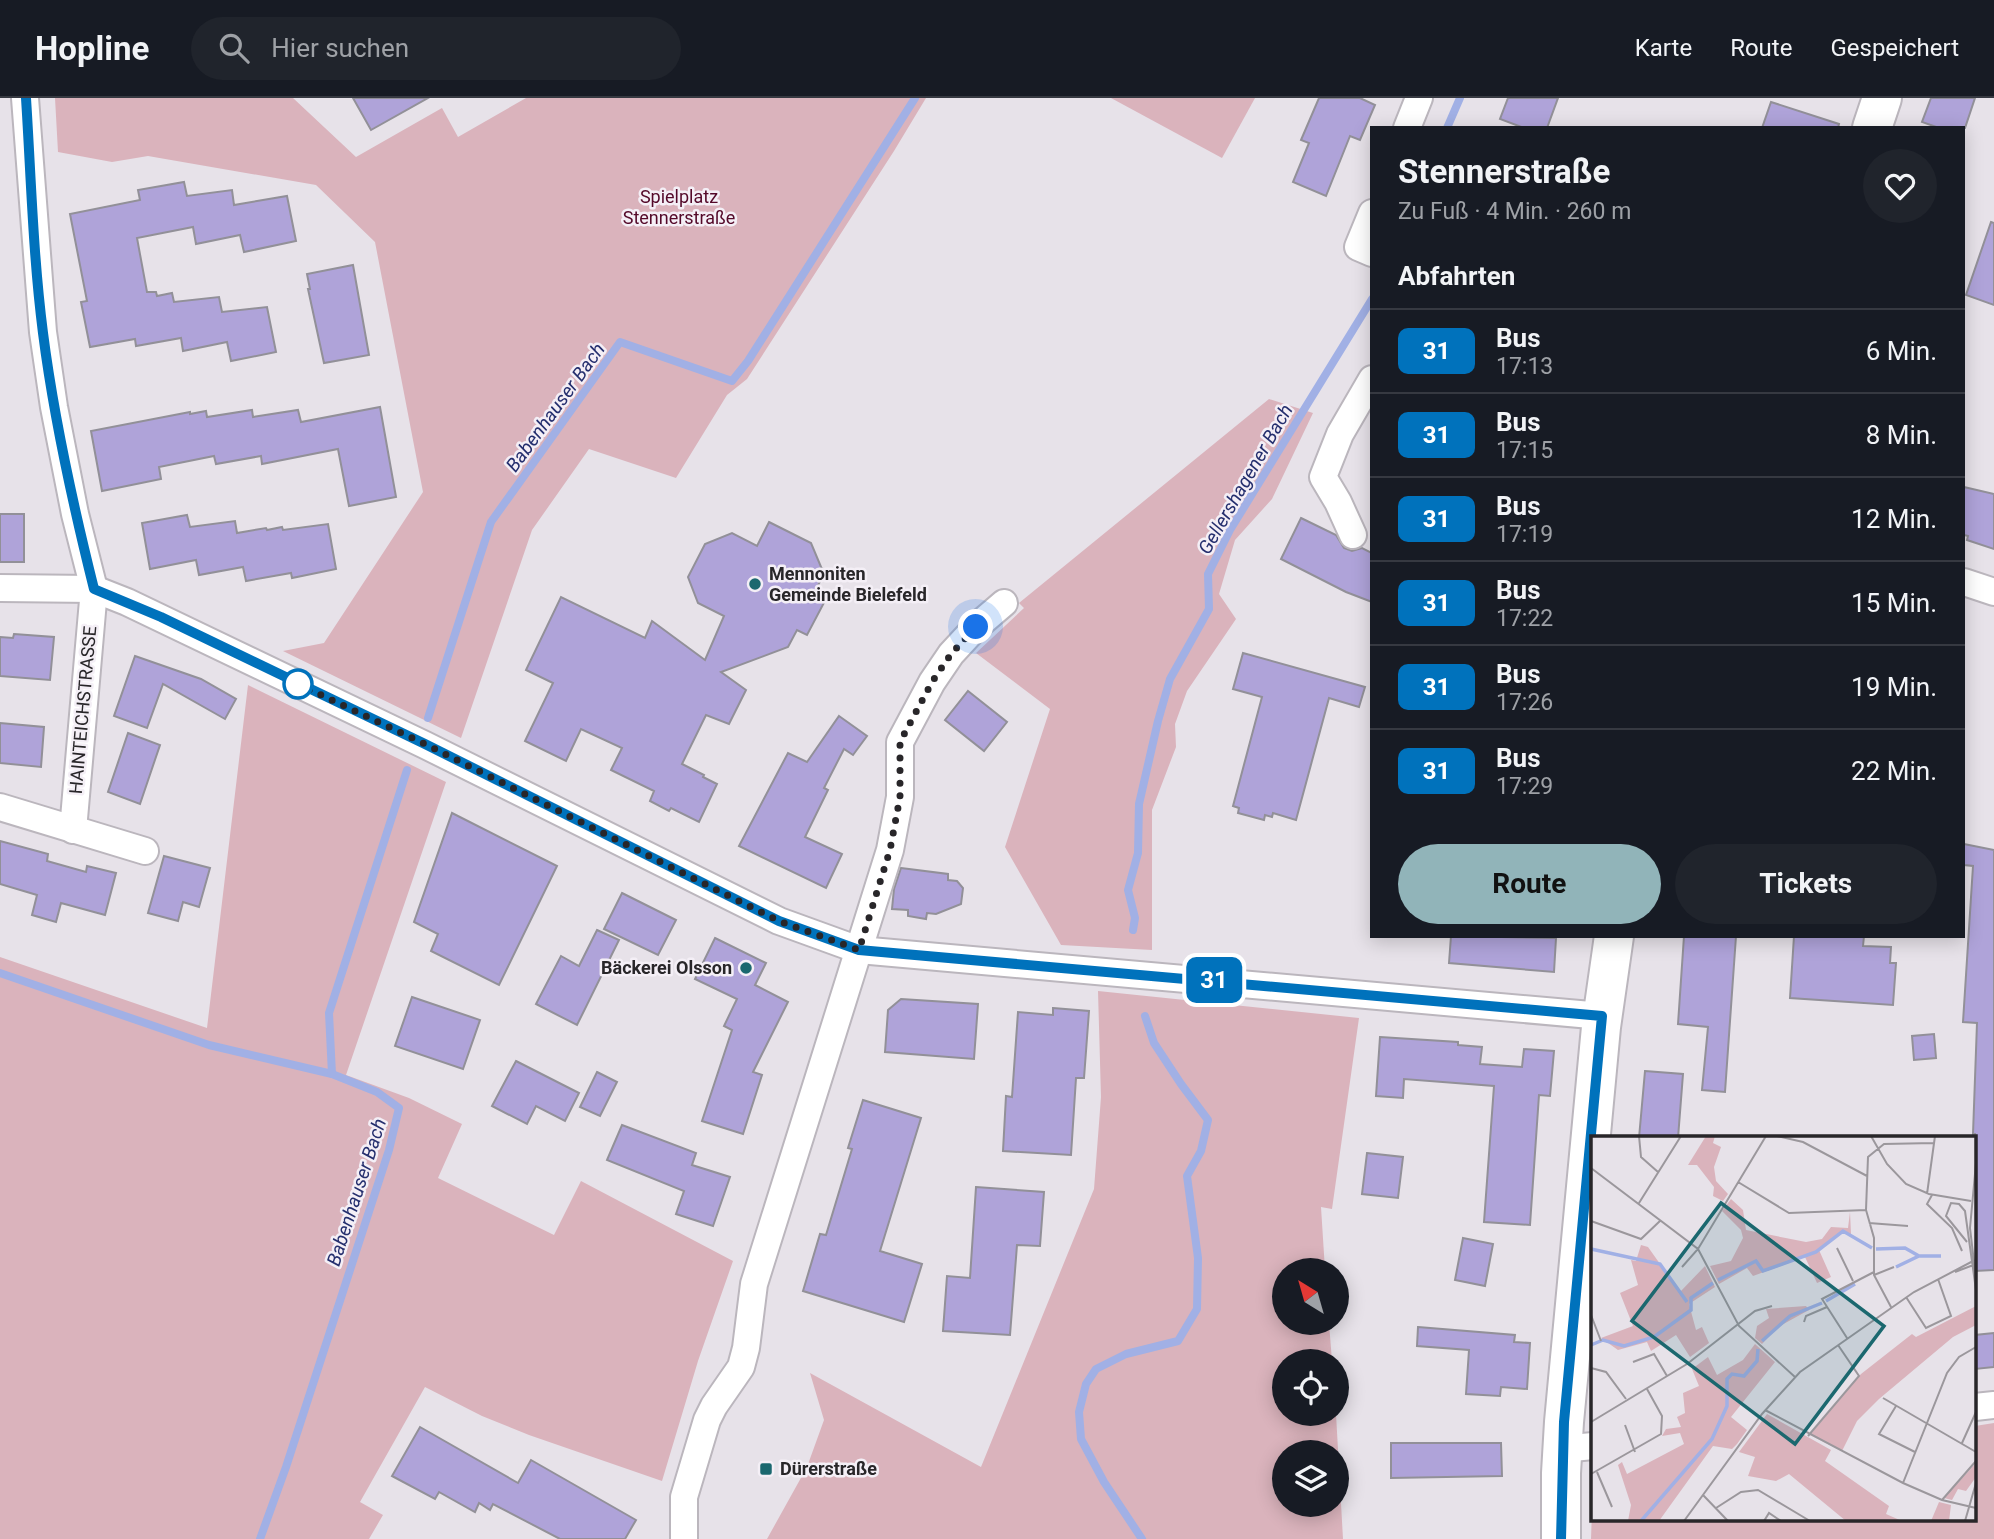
<!DOCTYPE html>
<html lang="de">
<head>
<meta charset="utf-8">
<style>
  :root { --surface:#171b24; --page:#20242c; --text:#f1f3f6; --muted:#9ea1a6; --line:#363941; --accent:#91b4b9 }
  body { margin:0; font-family:Roboto,sans-serif; background:var(--page); color:var(--text); height:100vh; display:flex; flex-direction:column; font-size:26px; white-space:nowrap }
  * { box-sizing:border-box; margin:0 }
  p { font-size:23px; color:var(--muted) }
  .icon { flex:none; width:38px; height:38px; fill:none; stroke:currentColor; stroke-width:2; stroke-linecap:round; stroke-linejoin:round }
  .map { position:relative; flex:1; overflow:hidden }
  .drawer { position:absolute; left:1370px; top:28px; width:595px; height:812px; display:flex; flex-direction:column; background:var(--surface); border-radius:0px; box-shadow:0 4px 18px #0003 }
  .drawer>* { flex:none }
  .badge { padding:0 14px; border-radius:10px; font-size:24px; line-height:46px }
  .needle { width:46px; rotate:323deg }
  .buttons { position:absolute; left:1272px; top:1160px; display:grid; gap:14px }
  .buttons a { display:grid; place-items:center; width:77px; height:77px; border-radius:50%; background:var(--surface); box-shadow:0 4px 18px #0003; font-size:35px }
  .you { position:absolute; width:35px; height:35px; margin:-18px; border:5px solid #fff; border-radius:50%; background:#1a73e8; box-shadow:0 0 0 10px #1a73e833 }
  .map>.badge { position:absolute; translate:-50% -50%; box-shadow:0 0 0 4px #fff }
  h2 { padding:0 28px; font-size:26px; line-height:63px }
  .round { display:grid; place-items:center; flex:none; width:74px; height:74px; border-radius:37px; background:var(--page) }
  .overview { display:flex; align-items:center; justify-content:space-between; height:119px; padding:0 28px }
  h1 { font-size:33px; font-weight:700; line-height:52px }
  .primary-button { display:flex; gap:14px; margin-top:auto; padding:14px 28px }
  .primary-button a { flex:1; height:80px; border-radius:42px; background:var(--accent); color:#111; font-size:28px; font-weight:700; line-height:80px; text-align:center }
  .primary-button a+a { background:var(--page); color:var(--text) }
  ul { padding:0; list-style:none }
  li { display:flex; align-items:center; gap:21px; height:84px; padding:0 28px; border-top:2px solid var(--line) }
  li div { flex:1 }
  li b { display:block; font-size:26px }
  li em { font-style:normal }
  li .badge { min-width:77px; font-weight:700; text-align:center }
  header { display:flex; align-items:center; gap:42px; box-sizing:border-box; height:98px; padding:0 35px; background:var(--surface); border-bottom:2px solid var(--line) }
  header strong { font-size:33px }
  nav { display:flex; gap:38px; margin-inline-start:auto; font-size:24px }
  .search { width:490px; height:63px; background:var(--page); display:flex; align-items:center; gap:18px; box-sizing:border-box; padding:0 24px; border-radius:38px; color:var(--muted); font-size:26px }
  .map>svg:first-child { display:block }
  .green { fill:#dab3bc; fill-rule:evenodd }
  .lines { fill:none; stroke-linecap:round; stroke-linejoin:round }
  .stream { stroke:#a1b0e5; stroke-width:8 }
  .building { fill:#afa3d9; stroke:#929098; stroke-width:2 }
  .street-casing { stroke:#bbb6bd; stroke-width:30 }
  .secondary-casing { stroke:#bbb6bd; stroke-width:42 }
  .street { stroke:#fff; stroke-width:26 }
  .secondary { stroke:#fff; stroke-width:38 }
  .line-casing { stroke:#fff; stroke-width:16 }
  .line { stroke:#0072bc; stroke-width:10 }
  .walk { stroke:#282629; stroke-width:7; stroke-dasharray:0 12.6 }
  .poi-dot { fill:#1b686f; stroke:#f4eff6; stroke-width:2.5 }
  .stop-dot { fill:#fff; stroke:#0072bc; stroke-width:3.5 }
  .labels { text-anchor:middle; stroke-width:5; stroke-linejoin:round; paint-order:stroke }
  .park-label { font-size:18px; fill:#540929; stroke:#f4eff6 }
  .poi-label { font-size:18px; font-weight:bold; fill:#282629; stroke:#f4eff6; text-anchor:start }
  .street-label { font-size:18px; fill:#282629; stroke:#f4eff6 }
  .water-label { font-size:19px; font-style:italic; fill:#252f6e; stroke:#f4eff6 }
  .inset-river { fill:none; stroke:#a1b0e5; stroke-width:3.5 }
  .inset-road { fill:none; stroke:#9b979c; stroke-width:2 }
  .view { fill:#1b686f; fill-opacity:0.15; stroke:#1b686f; stroke-width:3.5 }
  .inset-edge { fill:none; stroke:#282629; stroke-width:3.5 }
</style>
</head>
<body>
<header>
<strong>Hopline</strong>
<div class="search"><svg class="icon" aria-label="search" viewBox="0 0 24 24"><circle cx="10" cy="10" r="6"/><path d="M15 15l6 6"/></svg>Hier suchen</div>
<nav><a>Karte</a><a>Route</a><a>Gespeichert</a></nav>
</header>
<div class="map">
<svg width="1994" height="1441" viewBox="0 0 1994 1441">
  <rect width="100%" height="100%" fill="#e7e2e9"/>
  <g class="green">
    <path d="M55,0h238l63,59 86,-49 16,29 68,-39h400l-32,53 -147,228 -20,16 -51,83 -87,-29 -57,81 -71,208 -178,-87 41,-8 99,-151 -48,-250 -59,-57 -168,-29 -36,6 -54,-10z"/>
    <path d="M1111,0h144l-33,60z"/>
    <path d="M1269,301l44,14 -41,86 -37,41 -16,54 17,25 -49,72 -12,33 1,23 -24,63v140l-91,-5 -56,-98 45,-138 -74,-56 48,-45 -5,-5z"/>
    <path d="M248,587l198,97 -100,293 63,23 53,26 -24,54 116,57 27,-54 152,80 -35,100 -36,120 -133,-46 -47,-19 -57,-29 -65,115 23,13 -14,24h-369v-582l207,71z"/>
    <path d="M1098,893l261,27 -27,191 -11,-2 4,63h-41v53h45l3,38 -48,1v52h52l7,125h-576l40,-72 17,-47 -14,-47 171,94 113,-278 7,-92zM1337,1354v53h-53v-53z"/>
    <path d="M1994,1325v116h-403l2,-58v39h382v-94z"/>
  </g>
  <g class="lines">
    <g class="stream">
      <path d="M1447,30l13,-30"/>
      <path d="M428,620l63,-196 129,-180 112,39 16,-20 167,-263"/>
      <path d="M1133,832l2,-12 -7,-28 10,-37 1,-49 19,-83 12,-42 39,-70 -1,-35 22,-44 142,-231"/>
      <path d="M0,875l209,72 123,29"/>
      <path d="M260,1441l26,-72 103,-317 10,-42 -22,-16 -45,-18 -3,-61 78,-243"/>
      <path d="M1142,1441l-38,-57 -23,-43 -2,-27 7,-28 10,-15 30,-15 52,-13 19,-32 1,-51 -11,-82 14,-25 7,-31 -27,-36 -27,-41 -9,-27"/>
    </g>
  </g>
  <g class="building">
    <path d="M353,0h75l-57,32z"/>
    <path d="M1319,0h41l15,7 -15,35 -10,-4 -24,60 -33,-14 16,-39 -8,-3z"/>
    <path d="M1508,0h50l-11,30h-23l-24,-9z"/>
    <path d="M1931,0h44l-10,30h-26l-17,-6z"/>
    <path d="M1771,4l68,22 -1,4h-76z"/>
    <path d="M184,84l3,14 45,-6 2,15 53,-9 9,45 -52,11 -4,-17 -44,9 -3,-17 -56,11 10,54h9l1,4 15,-3 2,9 45,-5 3,15 45,-5 9,45 -45,9 -4,-19 -44,9 -2,-13 -45,8 -1,-7 -45,8 -9,-45 6,-1 -17,-87 70,-14 -2,-10z"/>
    <path d="M1991,124l3,1v82l-28,-10z"/>
    <path d="M353,167l16,90 -45,8 -16,-74h2l-3,-15z"/>
    <path d="M380,309l16,90 -47,9 -11,-57 -76,15 -1,-8 -45,8 -2,-8 -55,11 2,12 -59,12 -11,-60 99,-19v2l16,-3 1,6 45,-7 1,7 45,-7 3,12z"/>
    <path d="M1964,389l30,7v55l-27,-9 1,-4 -4,-1z"/>
    <rect x="0" y="416" width="24" height="48"/>
    <path d="M187,417l3,12 45,-6 2,12 29,-5 1,2 15,-3 1,3 45,-6 8,45 -44,9 -1,-5 -45,8 -3,-14 -44,8 -3,-15 -46,9 -8,-46z"/>
    <path d="M1301,420l35,17 8,13 8,3 10,-3 10,5v49l-26,-10 -65,-33z"/>
    <path d="M769,424l42,21 13,31 -9,17 12,6 -20,38 -10,-5 -9,17 -67,25 25,18 -17,34 -23,-9 -24,49 22,11 -1,2 14,7 -18,38 -28,-14 -2,3 -19,-10 4,-10 -43,-21 11,-22 -41,-19 -15,32 -41,-20 28,-58 -27,-13 35,-73 84,41 7,-17 53,39 19,-44 -26,-13 -10,-26 17,-33 27,-11 25,13z"/>
    <path d="M14,536l40,3 -4,43 -50,-4v-39l13,1z"/>
    <path d="M1243,555l122,34 -6,20 -30,-9 -33,122 -23,-7 -1,4 -7,-2 -1,5 -26,-7 1,-5 -6,-2 29,-109 -29,-8z"/>
    <path d="M135,558l66,23 35,20 -11,20 -62,-35 -16,44 -33,-12z"/>
    <path d="M968,593l39,31 -23,29 -39,-31z"/>
    <path d="M839,618l28,20 -14,19 -9,-6 -20,39 4,2 -23,47 37,17 -16,34 -87,-42 49,-93 19,9z"/>
    <path d="M0,625l44,4 -3,40 -41,-4z"/>
    <path d="M128,635l32,12 -20,59 -32,-12z"/>
    <path d="M452,715l105,53 -58,119 -68,-34 7,-17 -24,-12z"/>
    <path d="M0,743l48,13 -1,7 39,11 1,-6 29,7 -11,42 -44,-12 -5,19 -24,-7 5,-20 -37,-11z"/>
    <path d="M1964,746l30,6v420l-19,1v-137h-2l4,-111 -14,-1 10,-156 -9,-1z"/>
    <path d="M164,758l46,12 -11,39 -16,-5 -5,19 -30,-8z"/>
    <path d="M901,770l47,6v6l9,1 6,7 -2,16 -25,10 -9,-1 -1,6 -18,-3v-6l-16,-1 2,-20z"/>
    <path d="M622,795l54,27 -18,35 -54,-26z"/>
    <path d="M597,832l22,10 -42,85 -41,-21 25,-48 18,10z"/>
    <path d="M1451,838l105,2 -2,34 -105,-9z"/>
    <path d="M1684,838h52l-11,156 -23,-2 6,-63 -30,-3z"/>
    <path d="M1794,838h70l-1,10 28,1 -1,16h6l-3,42 -103,-7z"/>
    <path d="M715,840l51,25 -11,22 33,17 -35,70 9,3 -19,59 -41,-13 30,-91 -8,-4 13,-27 -42,-20z"/>
    <path d="M412,899l68,23 -17,49 -68,-23z"/>
    <path d="M901,901l77,5 -4,55 -89,-7 3,-42z"/>
    <path d="M1053,910l36,3 -5,67h-8l-5,77 -68,-4 3,-55 6,1 6,-85 35,3z"/>
    <path d="M1934,936l2,24 -22,2 -2,-24z"/>
    <path d="M1380,939l78,5v3l24,2 -2,17 42,3 2,-18 30,2 -4,45 -11,-1 -9,130 -46,-3 10,-136 -90,-7 -1,19 -27,-2z"/>
    <path d="M516,963l63,32 -14,28 -29,-15 -9,18 -35,-18z"/>
    <path d="M1645,973l38,3 -5,64h-39z"/>
    <path d="M597,974l20,10 -17,34 -20,-9z"/>
    <path d="M863,1002l58,18 -41,133 42,13 -18,58 -101,-31 17,-57 6,1 26,-86 -4,-1z"/>
    <path d="M622,1027l74,28 -4,12 38,12 -17,49 -37,-12 8,-23 -77,-31z"/>
    <path d="M1367,1055l36,4 -5,41 -36,-4z"/>
    <path d="M976,1089l68,5 -4,54 -23,-1 -7,90 -67,-4 4,-55 23,2z"/>
    <path d="M1463,1140l30,6 -8,42 -30,-6z"/>
    <path d="M1418,1229l97,8 -1,7 16,1 -3,46 -26,-2 -1,9 -34,-2 3,-44 -52,-4z"/>
    <path d="M1994,1235v34l-19,2v-34z"/>
    <path d="M420,1329l98,56 13,-23 105,60 -11,19h-65l-67,-35 -3,6 -11,-7 -4,9 -36,-20 -4,7 -43,-23z"/>
    <path d="M1391,1345h110l1,33 -111,2z"/>
  </g>
  <g class="lines">
    <defs>
      <g id="street">
        <path d="M25,0l18,234 11,75 21,107 19,75 -21,241"/>
        <path d="M1407,30l12,-30"/>
        <path d="M1372,115l-14,34 14,6"/>
        <path d="M1353,437l-15,-33 -15,-25 17,-43 32,-55"/>
        <path d="M1964,484l30,10"/>
        <path d="M0,490l94,1 33,13 298,143 354,176 80,29 743,66"/>
        <path d="M0,709l145,44"/>
        <path d="M1975,1309l19,-2"/>
        <path d="M1562,1351l31,-3"/>
        <path d="M684,1441v-42l23,-77 7,-14 27,-39 5,-19 8,-64 136,-434 10,-53v-55l32,-60 19,-28 25,-27 28,-24"/>
      </g>
      <g id="secondary">
        <path d="M1872,30l10,-30"/>
        <path d="M1561,1441v-66l3,-51 37,-395 13,-91"/>
      </g>
    </defs>
    <use href="#street" class="street-casing"/>
    <use href="#secondary" class="secondary-casing"/>
    <use href="#street" class="street"/>
    <use href="#secondary" class="secondary"/>
  </g>
  <g class="lines">
    <defs>
      <path id="line" d="M26,0c5,78 7,157 17,235 11,86 30,172 51,256l67,28 264,127 354,177 80,29 743,66 -38,406 -3,117"/>
    </defs>
    <use href="#line" class="line-casing"/>
    <use href="#line" class="line"/>
    <path class="walk" d="M298,586l127,60 354,177 80,29 31,-100 10,-53v-55l32,-60 19,-28 25,-27"/>
  </g>
  <g class="poi-dot">
    <circle cx="755" cy="486" r="7"/>
    <circle cx="746" cy="870" r="7"/>
    <rect x="759" y="1364" width="14" height="14" rx="3.5"/>
  </g>
  <circle class="stop-dot" cx="298" cy="586" r="14"/>
  <g class="labels">
    <g class="park-label">
      <text x="679" y="105">Spielplatz<tspan x="679" dy="21">Stennerstraße</tspan></text>
    </g>
    <g class="poi-label">
      <text x="769" y="482">Mennoniten<tspan x="769" dy="21">Gemeinde Bielefeld</tspan></text>
      <text x="732" y="876" text-anchor="end">Bäckerei Olsson</text>
      <text x="780" y="1377">Dürerstraße</text>
    </g>
    <g class="street-label">
      <text transform="translate(83 612) rotate(-85)" y="6">HAINTEICHSTRASSE</text>
    </g>
    <g class="water-label">
      <text transform="translate(555 309) rotate(-54)" y="7">Babenhauser Bach</text>
      <text transform="translate(1245 381) rotate(-60)" y="7">Gellershagener Bach</text>
      <text transform="translate(356 1094) rotate(-72)" y="7">Babenhauser Bach</text>
    </g>
  </g>
  <g transform="translate(1591 1038)">
    <rect width="385" height="385" fill="#e7e2e9"/>
    <path d="M115,0h9l-2,7 8,4 -7,20 2,14 12,13 -5,7 -10,-5 1,-9 -17,-22h-9zM140,63l12,11 3,20 60,12 16,-3 9,-12 17,1 2,-16 1,22 -10,-1 -22,17 12,27 -14,6 -12,-26 -52,19 -6,-8 -28,16 -9,-18 21,-5 12,-23 -2,-8 -19,-19zM50,109l7,2 32,45 25,-26 10,21 -26,17 7,26 6,-3 7,16 -19,14 -14,-22 -25,16 -4,-9 -29,8 -17,-12 32,-12 -13,-33 18,-8 -7,-25 5,1zM215,170l3,4 -31,17 -16,17 -7,-6 2,-12 12,-8 -3,-9zM385,170v19l-23,12 -74,62 -22,22 -15,30 -32,-16 51,-61 51,-40 4,3zM164,208l20,18 -44,55 16,13 -10,14 -5,5 -19,-3 -54,75h-31l3,-16 -13,-40 4,-3 5,12 57,-30 -4,-11 -18,3 4,-7 15,-2 -4,-10 8,-4 -2,-20 16,-7 -7,-17 16,-12 9,18 26,-15zM176,278l64,36 -6,11 64,45 -3,8 16,7h-56l-57,-47 -13,7 -28,-5 7,-19 -16,-5zM385,327v14l-10,14 -8,-2 -6,11 -8,-2zM348,366l12,3 -2,16h-18z" fill="#dab3bc"/>
    <path class="inset-river" d="M0,113l69,15 27,38M285,113l29,-1 14,8M305,131l23,-11h22M127,144l38,-19 7,10 53,-19 27,-21 29,17M235,165l29,-17M171,205l28,-25 32,-13M0,209l12,-5 21,6 30,-9 37,-27v-12l22,-15M50,385l71,-82 15,-33v-27l5,-5 12,2 13,-15 1,-12"/>
    <path class="inset-road" d="M48,0l2,21 17,15M186,0l26,6 64,34M280,0l16,28 19,20 23,10 42,7M385,27l-6,65 6,51M0,32l107,81 41,77 56,51M147,46l51,31 77,-3M336,58l8,-58M341,59l-5,9 25,24 10,23M48,67l42,-67M0,85l50,18 20,-19M278,87l39,3M376,106l-21,-26 5,-13 8,1 6,7 11,79M246,112l16,33M91,131l16,-18 68,-113M364,136l21,-8M283,139l20,-8M315,161l20,31 25,-12 -13,-37M300,171l-17,-32v-37l-8,-28 2,-53 16,-13 50,-1M0,179l10,26M213,186l2,-6 21,-9M256,202l-25,-39 52,-27M42,226l21,-8 13,22M0,232l15,4 20,27M292,262l93,54M305,270l-17,28 36,18M174,274l138,73 39,17 34,8M0,286l96,-58 68,-53 17,-5M34,289l10,27M217,300l51,-60 -21,-31M371,307l14,-31M6,336l15,35M0,338l70,-40 1,-18 -15,-27M312,347l44,-110 12,-16 17,-10M112,359l25,26M351,364l34,-39M125,372l25,-16 17,-2 52,31M93,385l78,-107 38,-42 114,-80 61,-32M173,385l5,-8 12,8M374,385l11,-38"/>
    <path class="view" d="M130,67l163,123 -89,118 -163,-123z"/>
    <rect width="385" height="385" class="inset-edge"/>
  </g>
</svg>
<div class="buttons">
<a><svg class="needle" viewBox="-14 -14 28 28"><path d="M0-13l5 13h-10z" fill="#e53935"/><path d="M0 13l5-13h-10z" fill="#9ea1a6"/></svg></a>
<a><svg class="icon" aria-label="locate" viewBox="0 0 24 24"><circle cx="12" cy="12" r="6"/><path d="M12 2v4M12 18v4M2 12h4M18 12h4"/></svg></a>
<a><svg class="icon" aria-label="layers" viewBox="0 0 24 24"><path d="M12 4l9 5-9 5-9-5zM3 14l9 5 9-5"/></svg></a>
</div>
<div class="you" style="left:976px;top:529px"></div>
<b class="badge" style="left:1214px;top:882px;background:#0072bc;color:#fff">31</b>
<section class="drawer">
<div class="overview"><div><h1>Stennerstraße</h1><p>Zu Fuß · 4 Min. · 260 m</p></div><a class="round"><svg class="icon" aria-label="heart" viewBox="0 0 24 24"><path d="M12 20l-8-8c-3-5 5-10 8-4 3-6 11-1 8 4z"/></svg></a></div>
<h2>Abfahrten</h2>
<ul>
<li><span class="badge" style="background:#0072bc;color:#fff">31</span><div><b>Bus</b><p>17:13</p></div><em>6 Min.</em></li>
<li><span class="badge" style="background:#0072bc;color:#fff">31</span><div><b>Bus</b><p>17:15</p></div><em>8 Min.</em></li>
<li><span class="badge" style="background:#0072bc;color:#fff">31</span><div><b>Bus</b><p>17:19</p></div><em>12 Min.</em></li>
<li><span class="badge" style="background:#0072bc;color:#fff">31</span><div><b>Bus</b><p>17:22</p></div><em>15 Min.</em></li>
<li><span class="badge" style="background:#0072bc;color:#fff">31</span><div><b>Bus</b><p>17:26</p></div><em>19 Min.</em></li>
<li><span class="badge" style="background:#0072bc;color:#fff">31</span><div><b>Bus</b><p>17:29</p></div><em>22 Min.</em></li>
</ul>
<div class="primary-button"><a>Route</a><a>Tickets</a></div>
</section>
</div>
</body>
</html>
